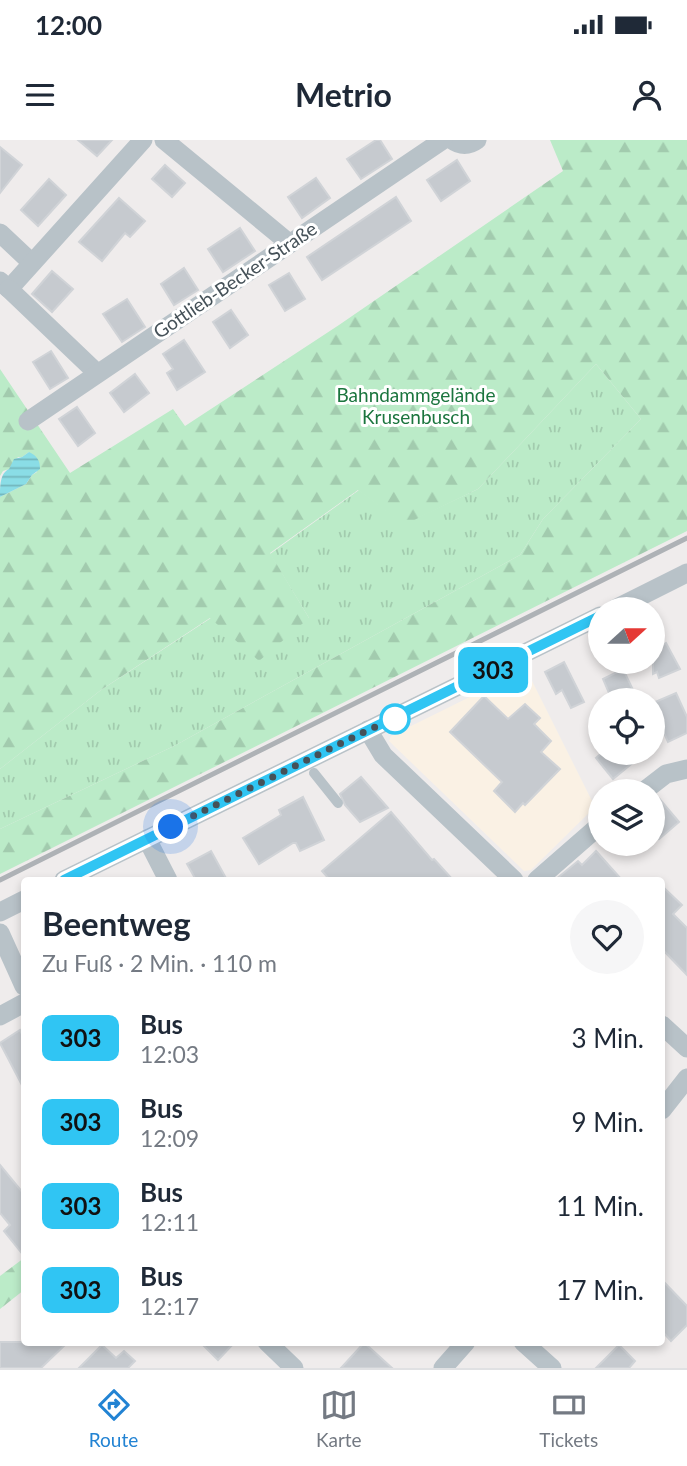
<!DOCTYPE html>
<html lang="de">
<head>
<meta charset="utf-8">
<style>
  :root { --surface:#fff; --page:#f6f6f7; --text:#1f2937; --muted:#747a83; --line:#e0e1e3; --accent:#2283d3 }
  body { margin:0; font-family:Lato,sans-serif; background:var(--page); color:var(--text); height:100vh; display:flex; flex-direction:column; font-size:26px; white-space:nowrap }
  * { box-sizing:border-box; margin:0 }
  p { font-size:23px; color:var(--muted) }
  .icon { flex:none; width:38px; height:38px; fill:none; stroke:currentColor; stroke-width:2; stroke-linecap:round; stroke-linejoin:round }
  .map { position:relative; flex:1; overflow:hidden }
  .sheet { position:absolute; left:21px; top:737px; width:644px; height:469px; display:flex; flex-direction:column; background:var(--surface); border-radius:7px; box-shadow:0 4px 10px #0003 }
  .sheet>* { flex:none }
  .badge { padding:0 14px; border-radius:10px; font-size:24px; line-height:46px }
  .needle { width:46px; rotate:69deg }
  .fabs { position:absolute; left:588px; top:457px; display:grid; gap:14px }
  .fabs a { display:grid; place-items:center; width:77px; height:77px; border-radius:50%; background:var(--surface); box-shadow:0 4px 10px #0003; font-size:35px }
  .you { position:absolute; width:35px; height:35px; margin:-18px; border:5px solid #fff; border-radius:50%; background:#1a73e8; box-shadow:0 0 0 10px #1a73e833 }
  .map>.badge { position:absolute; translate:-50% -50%; box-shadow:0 0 0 4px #fff }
  .round { display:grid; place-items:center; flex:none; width:74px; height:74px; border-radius:37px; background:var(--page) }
  .head { display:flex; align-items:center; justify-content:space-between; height:119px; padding:0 21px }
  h1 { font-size:33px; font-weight:700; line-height:52px }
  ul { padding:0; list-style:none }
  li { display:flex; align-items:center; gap:21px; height:84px; padding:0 21px }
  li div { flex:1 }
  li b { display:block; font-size:26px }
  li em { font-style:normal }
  li .badge { min-width:77px; font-weight:700; text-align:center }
  .status { display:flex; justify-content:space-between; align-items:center; height:49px; padding:0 35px; background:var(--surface); direction:ltr }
  .status svg { height:19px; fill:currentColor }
  header { display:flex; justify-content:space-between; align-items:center; height:91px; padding:0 21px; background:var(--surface); font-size:32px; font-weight:700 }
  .tab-bar { display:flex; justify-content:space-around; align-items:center; height:98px; border-top:2px solid var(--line); background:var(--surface); font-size:19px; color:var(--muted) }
  .tab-bar a { display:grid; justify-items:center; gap:4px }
  .tab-bar .current { color:var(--accent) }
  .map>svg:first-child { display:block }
  .commercial { fill:#faf1e4 }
  .grass { fill:url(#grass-tufts) }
  .forest { fill:url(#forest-firs) }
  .water { fill:url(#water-rules) }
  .building { fill:#c6cacf; stroke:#d0d3d7; stroke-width:2 }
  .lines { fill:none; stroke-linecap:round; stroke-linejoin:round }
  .lane { stroke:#b8c2c8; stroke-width:10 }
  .street { stroke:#b8c2c8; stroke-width:19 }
  .rail { stroke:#aeb2b6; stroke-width:5 }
  .line-casing { stroke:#fff; stroke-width:16 }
  .line { stroke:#30c5f3; stroke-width:10 }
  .walk { stroke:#455158; stroke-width:7; stroke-dasharray:0 12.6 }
  .stop-dot { fill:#fff; stroke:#30c5f3; stroke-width:3.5 }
  .labels { text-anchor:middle; stroke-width:6; stroke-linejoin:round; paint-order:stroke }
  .street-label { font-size:19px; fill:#455158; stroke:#fff }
  .park-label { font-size:19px; fill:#1b753e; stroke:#fff }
</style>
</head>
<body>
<div class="status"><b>12:00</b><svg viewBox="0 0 49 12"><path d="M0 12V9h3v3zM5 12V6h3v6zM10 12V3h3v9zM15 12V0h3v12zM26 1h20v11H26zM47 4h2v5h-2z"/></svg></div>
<header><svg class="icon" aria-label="menu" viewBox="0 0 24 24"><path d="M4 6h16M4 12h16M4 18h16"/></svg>Metrio<svg class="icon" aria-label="person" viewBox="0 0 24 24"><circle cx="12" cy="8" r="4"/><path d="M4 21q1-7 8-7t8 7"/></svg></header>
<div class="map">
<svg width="687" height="1228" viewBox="0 0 687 1228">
  <defs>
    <pattern id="grass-tufts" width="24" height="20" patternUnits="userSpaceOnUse" patternTransform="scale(1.75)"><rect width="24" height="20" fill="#bbebc8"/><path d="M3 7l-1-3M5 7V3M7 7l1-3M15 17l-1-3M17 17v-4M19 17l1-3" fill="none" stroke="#a2cbae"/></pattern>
    <pattern id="forest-firs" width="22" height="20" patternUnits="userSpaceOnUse" patternTransform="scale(1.75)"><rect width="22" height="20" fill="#bbebc8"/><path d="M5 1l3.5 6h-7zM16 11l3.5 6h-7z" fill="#a2cbae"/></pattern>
    <pattern id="water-rules" width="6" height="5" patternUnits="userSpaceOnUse" patternTransform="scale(1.75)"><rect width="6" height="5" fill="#8adde6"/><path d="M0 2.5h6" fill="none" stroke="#73b6bd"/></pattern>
  </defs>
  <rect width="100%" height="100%" fill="#efecec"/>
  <path class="commercial" d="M526,529l69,138 -64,63 -7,1 -135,-130 2,-5z"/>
  <path class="grass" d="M596,224l45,55 -98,100 -23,36 -346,191 -174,83v-60l101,-79 110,-72h98l-39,-64 89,-64 45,34 74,-35z"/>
  <g class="forest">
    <path d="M550,0h137v391l-687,343v-45l174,-83 346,-191 23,-36 98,-100 -45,-55 -118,125 -74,36 -46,-35 -88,63 39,65 -50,43 -49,-43 -109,72 -101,79v-272l26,-13 6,-9 5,-3 -8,-20 -7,5h-4l-9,12 -6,2 -3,5v-107l70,104 103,-64 12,17 154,-101 224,-154z"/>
    <path d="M24,1118v32l-24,19v-33z"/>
  </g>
  <path class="water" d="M29,312c8,4 11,8 11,17l-8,6 -6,9 -26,13c0,-11 0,-24 9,-28l5,-10 8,-2z"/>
  <g class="building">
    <path d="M78,0h34l-15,16z"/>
    <path d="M376,0h4l12,19 -31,20 -14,-20z"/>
    <path d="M0,7l22,18 -22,28z"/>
    <path d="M457,20l13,21 -29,20 -14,-21z"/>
    <path d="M165,25l20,18 -13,14 -20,-18z"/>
    <path d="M316,38l14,20 -28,20 -14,-21z"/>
    <path d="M49,39l17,16 -28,31 -17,-16z"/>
    <path d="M396,57l15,24 -89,59 -15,-23z"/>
    <path d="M119,58l26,23 -15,16 -5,-4 -23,28 -23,-19z"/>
    <path d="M240,88l15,23 -32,21 -15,-23z"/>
    <path d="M184,128l14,22 -24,15 -13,-21z"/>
    <path d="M52,131l21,18 -21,23 -20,-18z"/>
    <path d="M289,133l16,26 -20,12 -16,-26z"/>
    <path d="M127,159l18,28 -23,15 -19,-28z"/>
    <path d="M231,170l17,25 -18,13 -17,-26z"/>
    <path d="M184,200l21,32 -28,18 -10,-17 6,-4 -10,-15z"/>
    <path d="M51,211l17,27 -18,11 -17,-27z"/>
    <path d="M135,234l14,19 -25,19 -14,-19z"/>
    <path d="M77,267l18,26 -17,13 -19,-27z"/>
    <path d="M666,503l14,26 -21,9 -2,-6 -4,2v-25z"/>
    <path d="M564,522l20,40 -13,6 -9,-18 -6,4 -11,-22z"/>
    <path d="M623,529l11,23 -17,8h-5l-9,-21z"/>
    <path d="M676,553l11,24v16l-19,9 -15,-33v-6z"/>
    <path d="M484,556l24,23 17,-15 15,14 -6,6 17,17 -10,11 19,17 -35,36 -2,-2 -8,9 -21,-21 8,-9 -52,-50z"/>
    <path d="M603,612h43l-33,27 -17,-21z"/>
    <path d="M361,637l27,31 -28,14 -15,-17 -5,-11z"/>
    <path d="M657,656l22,26 -20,17 -6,-7v-32z"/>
    <path d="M303,657l21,43 -24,11 -4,-8h-3l-34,21 -16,-26 38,-23 -2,-5z"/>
    <path d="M391,672l41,48 2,-1 19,21h-123l-8,-9z"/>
    <path d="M211,711l16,29h-31l-9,-16z"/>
    <path d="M596,711l26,29h-67l23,-19 4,4z"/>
    <path d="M662,746l20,19 -9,9 14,14v47l-25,-26z"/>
    <path d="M20,890l4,8v51l-24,-46z"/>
    <path d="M0,1025l24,29v62l-20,-25 6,-6 -10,-12z"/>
    <path d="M662,1140l25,26v19l-16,16 -9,-10z"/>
    <path d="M0,1202h68l-27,26h-41z"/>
    <path d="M200,1202h35l-17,18z"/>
    <path d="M364,1203l6,5 22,20h-51z"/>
    <path d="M102,1205l14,13 8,-7 11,10 -7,7h-49z"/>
    <path d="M619,1205l16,16 -6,7h-33z"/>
  </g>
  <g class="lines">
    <path class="lane" d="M314,633l24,30"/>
    <g class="street">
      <path d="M164,0l125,103"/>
      <path d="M452,0c8,6 17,6 25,0"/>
      <path d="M0,93l32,30"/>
      <path d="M0,141l9,8 134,-149"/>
      <path d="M9,149l88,84"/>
      <path d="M28,281l415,-281"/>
      <path d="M615,469l72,-36"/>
      <path d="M368,590l15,25 131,125"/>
      <path d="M644,651l22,-17 21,-5"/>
      <path d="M147,699l21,41"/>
      <path d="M64,740l536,-264"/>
      <path d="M537,740l63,-55"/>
      <path d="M0,772l24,-12"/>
      <path d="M0,793l24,53"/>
      <path d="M0,876l24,-13"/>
      <path d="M662,885l25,23"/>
      <path d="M662,970l25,-32"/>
      <path d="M267,1202l27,26"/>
      <path d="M523,1202l29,26"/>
      <path d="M443,1228l23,-26"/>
    </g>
    <path class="rail" d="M0,740l687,-342"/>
  </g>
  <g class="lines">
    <defs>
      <path id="line" d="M64,740l536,-264"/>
    </defs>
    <use href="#line" class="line-casing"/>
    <use href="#line" class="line"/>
    <path class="walk" d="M171,687l197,-97 33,-14 -6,3"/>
  </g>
  <circle class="stop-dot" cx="395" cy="579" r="14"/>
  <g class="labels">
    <g class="street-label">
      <text transform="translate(235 140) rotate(-34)" y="7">Gottlieb-Becker-Straße</text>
    </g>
    <g class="park-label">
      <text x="416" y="262">Bahndammgelände<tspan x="416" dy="22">Krusenbusch</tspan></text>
    </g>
  </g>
</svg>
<div class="fabs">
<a><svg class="needle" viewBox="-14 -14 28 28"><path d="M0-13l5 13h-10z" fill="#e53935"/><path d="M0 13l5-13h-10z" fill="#747a83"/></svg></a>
<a><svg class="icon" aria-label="locate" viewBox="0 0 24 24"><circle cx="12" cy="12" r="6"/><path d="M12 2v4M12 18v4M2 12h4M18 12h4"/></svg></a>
<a><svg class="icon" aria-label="layers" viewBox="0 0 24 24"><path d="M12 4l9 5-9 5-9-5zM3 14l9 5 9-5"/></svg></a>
</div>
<div class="you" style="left:171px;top:687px"></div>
<b class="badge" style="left:493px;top:530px;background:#30c5f3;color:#111">303</b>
<section class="sheet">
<div class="head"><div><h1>Beentweg</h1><p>Zu Fuß · 2 Min. · 110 m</p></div><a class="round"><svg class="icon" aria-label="heart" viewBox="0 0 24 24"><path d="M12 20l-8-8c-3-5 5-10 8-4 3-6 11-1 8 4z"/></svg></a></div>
<ul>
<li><span class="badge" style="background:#30c5f3;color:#111">303</span><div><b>Bus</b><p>12:03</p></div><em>3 Min.</em></li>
<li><span class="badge" style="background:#30c5f3;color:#111">303</span><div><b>Bus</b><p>12:09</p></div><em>9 Min.</em></li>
<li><span class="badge" style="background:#30c5f3;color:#111">303</span><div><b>Bus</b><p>12:11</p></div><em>11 Min.</em></li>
<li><span class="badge" style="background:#30c5f3;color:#111">303</span><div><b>Bus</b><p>12:17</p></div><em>17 Min.</em></li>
</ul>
</section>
</div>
<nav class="tab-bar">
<a class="current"><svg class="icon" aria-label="directions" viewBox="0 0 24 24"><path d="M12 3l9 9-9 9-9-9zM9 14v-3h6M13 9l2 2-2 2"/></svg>Route</a>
<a><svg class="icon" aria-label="map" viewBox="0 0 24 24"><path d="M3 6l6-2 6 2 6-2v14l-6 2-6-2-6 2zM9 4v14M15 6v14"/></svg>Karte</a>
<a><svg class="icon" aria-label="tickets" viewBox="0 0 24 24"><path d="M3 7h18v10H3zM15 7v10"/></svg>Tickets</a>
</nav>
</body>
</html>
